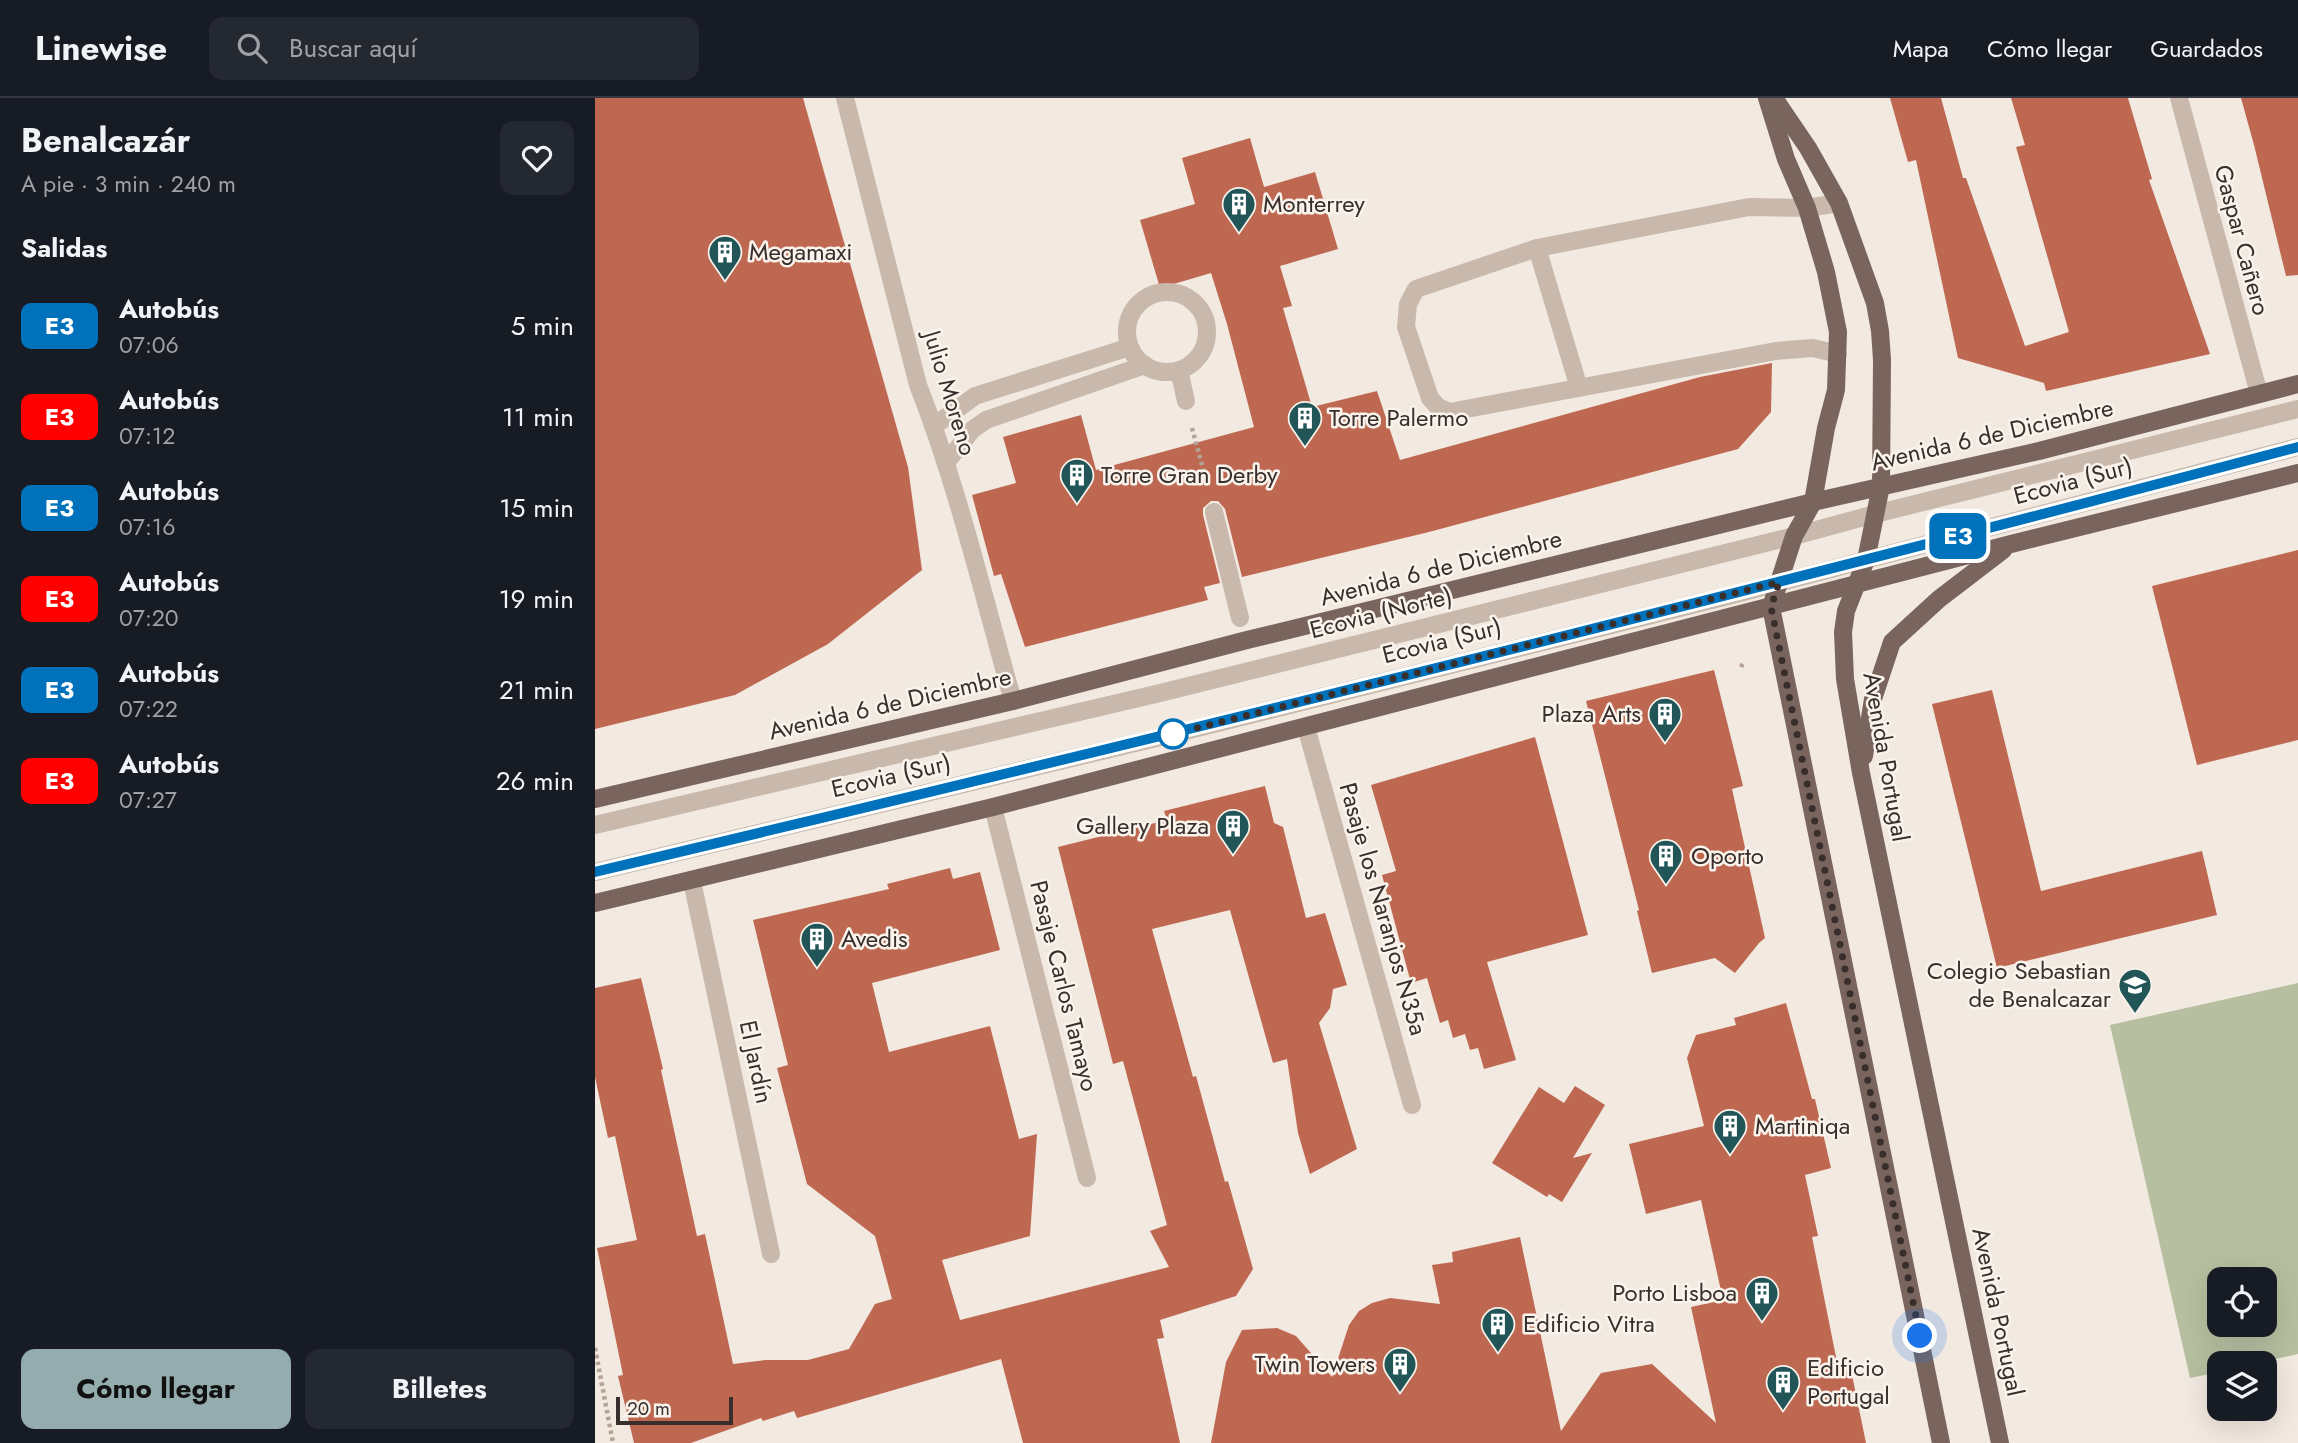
<!DOCTYPE html>
<html lang="es">
<head>
<meta charset="utf-8">
<style>
  :root { --surface:#171b24; --page:#242831; --text:#f1f3f6; --muted:#9ea1a6; --line:#363941; --accent:#94acae }
  body { margin:0; font-family:Jost,sans-serif; background:var(--page); color:var(--text); height:100vh; display:flex; flex-direction:column; font-size:26px; white-space:nowrap }
  * { box-sizing:border-box; margin:0 }
  p { font-size:23px; color:var(--muted) }
  .icon { flex:none; width:38px; height:38px; fill:none; stroke:currentColor; stroke-width:2; stroke-linecap:round; stroke-linejoin:round }
  .map { position:relative; flex:1; overflow:hidden }
  .sheet { display:flex; flex-direction:column; background:var(--surface); width:595px }
  .sheet>* { flex:none }
  .badge { padding:0 14px; border-radius:10px; font-size:24px; line-height:46px }
  .controls { position:absolute; left:1612px; top:1169px; display:grid; gap:14px }
  .controls a { display:grid; place-items:center; width:70px; height:70px; border-radius:14px; background:var(--surface); box-shadow:0 7px 28px #0002; font-size:35px }
  .scale { position:absolute; left:21px; bottom:18px; width:117px; box-sizing:border-box; padding-left:7px; border:4px solid #382e2b; border-top:0; font-size:19px; line-height:24px; white-space:nowrap; color:#382e2b; -webkit-text-stroke:5px #f9f3ec; paint-order:stroke }
  .you { position:absolute; width:35px; height:35px; margin:-18px; border:5px solid #fff; border-radius:50%; background:#1a73e8; box-shadow:0 0 0 10px #1a73e833 }
  .map>.badge { position:absolute; translate:-50% -50%; box-shadow:0 0 0 4px #fff }
  h2 { padding:0 21px; font-size:26px; line-height:63px }
  .round { display:grid; place-items:center; flex:none; width:74px; height:74px; border-radius:14px; background:var(--page) }
  .headline { display:flex; align-items:center; justify-content:space-between; height:119px; padding:0 21px }
  h1 { font-size:33px; font-weight:700; line-height:52px }
  .button { display:flex; gap:14px; margin-top:auto; padding:14px 21px }
  .button a { flex:1; height:80px; border-radius:14px; background:var(--accent); color:#111; font-size:28px; font-weight:700; line-height:80px; text-align:center }
  .button a+a { background:var(--page); color:var(--text) }
  ul { padding:0; list-style:none }
  li { display:flex; align-items:center; gap:21px; height:91px; padding:0 21px }
  li div { flex:1 }
  li b { display:block; font-size:26px }
  li em { font-style:normal }
  li .badge { min-width:77px; font-weight:700; text-align:center }
  header { display:flex; align-items:center; gap:42px; box-sizing:border-box; height:98px; padding:0 35px; background:var(--surface); border-bottom:2px solid var(--line) }
  header strong { font-size:33px }
  nav { display:flex; gap:38px; margin-inline-start:auto; font-size:24px }
  .search { width:490px; height:63px; background:var(--page); display:flex; align-items:center; gap:18px; box-sizing:border-box; padding:0 24px; border-radius:14px; color:var(--muted); font-size:26px }
  main { display:flex; flex:1; min-height:0 }
  .map>svg:first-child { display:block }
  .garden { fill:#b6c0a0; fill-rule:evenodd }
  .building { fill:#be6851 }
  .lines { fill:none; stroke-linecap:round; stroke-linejoin:round }
  .path { stroke:#b5a396; stroke-width:4.5; stroke-dasharray:3.5 3.5; stroke-linecap:butt }
  .minor { stroke:#c9b9ac; stroke-width:18 }
  .major { stroke:#79655d; stroke-width:18 }
  .line-casing { stroke:#fff; stroke-width:16 }
  .line { stroke:#0072bc; stroke-width:10 }
  .walk { stroke:#382e2b; stroke-width:7; stroke-dasharray:0 12.6 }
  .stop-dot { fill:#fff; stroke:#0072bc; stroke-width:3.5 }
  .labels { text-anchor:middle; stroke-width:5; stroke-linejoin:round; paint-order:stroke }
  .poi-label { font-size:24px; fill:#382e2b; stroke:#f9f3ec; text-anchor:start }
  .street-label { font-size:24px; fill:#382e2b; stroke:#f9f3ec }
</style>
</head>
<body>
<header>
<strong>Linewise</strong>
<div class="search"><svg class="icon" aria-label="search" viewBox="0 0 24 24"><circle cx="10" cy="10" r="6"/><path d="M15 15l6 6"/></svg>Buscar aquí</div>
<nav><a>Mapa</a><a>Cómo llegar</a><a>Guardados</a></nav>
</header>
<main>
<section class="sheet">
<div class="headline"><div><h1>Benalcazár</h1><p>A pie · 3 min · 240 m</p></div><a class="round"><svg class="icon" aria-label="heart" viewBox="0 0 24 24"><path d="M12 20l-8-8c-3-5 5-10 8-4 3-6 11-1 8 4z"/></svg></a></div>
<h2>Salidas</h2>
<ul>
<li><span class="badge" style="background:#0072bc;color:#fff">E3</span><div><b>Autobús</b><p>07:06</p></div><em>5 min</em></li>
<li><span class="badge" style="background:#f00;color:#fff">E3</span><div><b>Autobús</b><p>07:12</p></div><em>11 min</em></li>
<li><span class="badge" style="background:#0072bc;color:#fff">E3</span><div><b>Autobús</b><p>07:16</p></div><em>15 min</em></li>
<li><span class="badge" style="background:#f00;color:#fff">E3</span><div><b>Autobús</b><p>07:20</p></div><em>19 min</em></li>
<li><span class="badge" style="background:#0072bc;color:#fff">E3</span><div><b>Autobús</b><p>07:22</p></div><em>21 min</em></li>
<li><span class="badge" style="background:#f00;color:#fff">E3</span><div><b>Autobús</b><p>07:27</p></div><em>26 min</em></li>
</ul>
<div class="button"><a>Cómo llegar</a><a>Billetes</a></div>
</section>
<div class="map">
<svg width="1703" height="1345" viewBox="0 0 1703 1345">
  <rect width="100%" height="100%" fill="#f2e9e0"/>
  <path class="garden" d="M1703,885v371l-40,9h-39v9l-29,6 -80,-353zM1624,1181h46v46h-46z"/>
  <g class="building">
    <path d="M0,0h208l105,369 14,103 -94,74 -93,51 -140,34z"/>
    <path d="M1295,0h51l22,80h3l59,168 44,-14 -53,-185 9,-2 -14,-47h117l24,81 -3,1 61,174 -164,37 -2,-8 -86,-25 -42,-198 -8,2z"/>
    <path d="M1646,0h57v177l-12,1 -32,-131z"/>
    <path d="M655,40l14,49 51,-15 23,77 -58,17 12,40 -9,2 29,99 65,-16 23,69 300,-83 72,-14 -1,49 -33,37 -309,83 -187,45 -17,-68 -7,-8h-7l-8,7v7l17,68 -16,4 4,13 -183,47 -24,-73 -7,2 -22,-81 44,-12 -13,-46 78,-22 15,55 158,-43 -27,-103 -16,-51 -51,15 -20,-68 55,-16 -13,-46z"/>
    <path d="M1703,452v190l-101,25 -45,-179z"/>
    <path d="M1119,572l29,116 -11,3 33,149 -6,5 -24,30 -20,-15 -63,15 -15,-62 2,-1 -53,-209z"/>
    <path d="M1397,592l49,201 161,-40 15,64 -220,53 -65,-264z"/>
    <path d="M940,639l53,198 -101,27 29,98 -32,9 -6,-21 -8,2 -5,-16 -12,4 -5,-18 -8,3 -13,-45 -16,5 -29,-108 14,-4 -25,-86z"/>
    <path d="M670,688l9,37 9,4 23,91 19,-5 22,72 -14,4 -3,19 -11,15 38,126 -47,25 -12,-41 -11,-74 -14,4 -43,-153 -78,19 41,148 3,-1 29,106 3,-1 25,88 -17,27 -76,24 4,18 -7,1 23,104h-157l-22,-84 -204,59 -3,-7 -31,10 -2,-3 -70,25h-57l-16,-67 5,-1 -26,-127 40,-8 -22,-104 -7,2 -13,-61v-89l46,-10 22,91 -2,1 36,166 8,-2 28,130 32,-4h43l41,-11 26,-45 17,-5 -17,-63 -68,-52 -30,-116 11,-3 -35,-145 136,-31 -2,-5 63,-16 3,11 27,-7 20,78 -128,33 17,69 101,-26 29,113 18,-5 -7,102 -88,24 18,60 209,-53 -19,-36 17,-6 -44,-164 -10,3 -55,-217 109,-27 -3,-9z"/>
    <path d="M1191,905l26,96h3l16,69 -26,7 13,61 -6,1 27,135 12,-2 15,73h-655l15,-81 16,-32 35,-2 19,8 36,41 17,-52 10,-14 13,-8 18,-5 50,6 -8,-39 21,-3 -1,-10 68,-15 41,194 40,-58 51,-9 64,59 -25,-116 32,-7 -22,-100 -55,14 -17,-70 75,-18 -17,-68 9,-23 40,-10 -2,-7z"/>
    <path d="M980,988l30,19 -32,53 19,-5 -30,49 -13,-8 -2,3 -55,-34 47,-76 25,16z"/>
  </g>
  <g class="lines">
    <g class="path">
      <path d="M597,330l16,59"/>
      <path d="M1146,569l2,-4"/>
      <path d="M0,1250l18,95"/>
    </g>
    <g class="minor">
      <path d="M250,0l73,287c40,102 65,210 95,316"/>
      <path d="M1584,0l80,296"/>
      <path d="M942,150l42,140"/>
      <circle cx="572" cy="234" r="40"/>
      <path d="M1243,256l-25,-6 -37,3 -326,61 -12,-5 -8,-9 -24,-71 2,-23 8,-15 121,-41 212,-41 58,1 32,-5"/>
      <path d="M584,272l7,31"/>
      <path d="M339,328l41,-30 155,-49"/>
      <path d="M351,365l26,-33 14,-10 159,-55"/>
      <path d="M619,414l26,106"/>
      <path d="M711,629l106,378"/>
      <path d="M398,709l94,371"/>
      <path d="M0,727l561,-131 638,-158 81,-22 423,-105"/>
      <path d="M0,774l578,-138 559,-139 566,-148"/>
      <path d="M97,783l79,373"/>
    </g>
    <g class="major">
      <path d="M1172,0l19,61 21,49 19,64 12,60 -2,58 -10,38 -13,74 -19,34 -23,71 170,836"/>
      <path d="M1179,0l34,50 31,55 36,100 5,28 2,29 -1,126 -15,74 -20,51 -3,21 2,47 16,94 139,670"/>
      <path d="M1269,658l9,-57 19,-57 47,-43 64,-49"/>
      <path d="M0,701l418,-98 234,-61 566,-138 226,-51 259,-67"/>
      <path d="M0,805l398,-96 1018,-263 287,-71"/>
    </g>
  </g>
  <g class="lines">
    <defs>
      <path id="line" d="M0,774c569,-135 1138,-275 1703,-425"/>
    </defs>
    <use href="#line" class="line-casing"/>
    <use href="#line" class="line"/>
    <path class="walk" d="M578,636l606,-152 -8,25 149,729"/>
  </g>
  <defs>
    <symbol id="building-pin" viewBox="-11 -11 22 30"><path d="M0 17L-7.5 6A9.5 9.5 0 1 1 7.5 6Z" fill="#225557" stroke="#f9f3ec"/><path d="M-4-6H4V6H1V3H-1V6H-4ZM-2.5-4.3h1.7v1.8h-1.7ZM.8-4.3h1.7v1.8H.8ZM-2.5-1h1.7V.8h-1.7ZM.8-1h1.7V.8H.8Z" fill="#fff"/></symbol>
    <symbol id="university-pin" viewBox="-11 -11 22 30"><path d="M0 17L-7.5 6A9.5 9.5 0 1 1 7.5 6Z" fill="#225557" stroke="#f9f3ec"/><path d="M0-5L7-2L0 1L-7-2ZM-4 1L0 2.5L4 1V4Q0 6-4 4Z" fill="#fff"/></symbol>
  </defs>
  <g fill-rule="evenodd">
    <use href="#building-pin" x="625" y="87" width="38" height="52"/>
    <use href="#building-pin" x="111" y="135" width="38" height="52"/>
    <use href="#building-pin" x="691" y="301" width="38" height="52"/>
    <use href="#building-pin" x="463" y="358" width="38" height="52"/>
    <use href="#building-pin" x="1051" y="597" width="38" height="52"/>
    <use href="#building-pin" x="619" y="709" width="38" height="52"/>
    <use href="#building-pin" x="1052" y="739" width="38" height="52"/>
    <use href="#building-pin" x="203" y="822" width="38" height="52"/>
    <use href="#university-pin" x="1521" y="868" width="38" height="52"/>
    <use href="#building-pin" x="1116" y="1009" width="38" height="52"/>
    <use href="#building-pin" x="1148" y="1176" width="38" height="52"/>
    <use href="#building-pin" x="884" y="1207" width="38" height="52"/>
    <use href="#building-pin" x="786" y="1247" width="38" height="52"/>
    <use href="#building-pin" x="1169" y="1265" width="38" height="52"/>
  </g>
  <circle class="stop-dot" cx="578" cy="636" r="14"/>
  <g class="labels">
    <g class="poi-label">
      <text x="668" y="114">Monterrey</text>
      <text x="154" y="162">Megamaxi</text>
      <text x="734" y="328">Torre Palermo</text>
      <text x="506" y="385">Torre Gran Derby</text>
      <text x="1046" y="624" text-anchor="end">Plaza Arts</text>
      <text x="614" y="736" text-anchor="end">Gallery Plaza</text>
      <text x="1096" y="766">Oporto</text>
      <text x="246" y="849">Avedis</text>
      <text x="1516" y="881" text-anchor="end">Colegio Sebastian<tspan x="1516" dy="28">de Benalcazar</tspan></text>
      <text x="1160" y="1036">Martiniqa</text>
      <text x="1142" y="1203" text-anchor="end">Porto Lisboa</text>
      <text x="928" y="1234">Edificio Vitra</text>
      <text x="780" y="1274" text-anchor="end">Twin Towers</text>
      <text x="1212" y="1278">Edificio<tspan x="1212" dy="28">Portugal</tspan></text>
    </g>
    <g class="street-label">
      <text transform="translate(1647 142) rotate(75)" y="8">Gaspar Cañero</text>
      <text transform="translate(355 295) rotate(73)" y="8">Julio Moreno</text>
      <text transform="translate(1397 337) rotate(-13)" y="8">Avenida 6 de Diciembre</text>
      <text transform="translate(1478 383) rotate(-15)" y="8">Ecovia (Sur)</text>
      <text transform="translate(846 470) rotate(-14)" y="8">Avenida 6 de Diciembre</text>
      <text transform="translate(786 515) rotate(-14)" y="8">Ecovia (Norte)</text>
      <text transform="translate(847 543) rotate(-14)" y="8">Ecovia (Sur)</text>
      <text transform="translate(295 606) rotate(-13)" y="8">Avenida 6 de Diciembre</text>
      <text transform="translate(1291 659) rotate(80)" y="8">Avenida Portugal</text>
      <text transform="translate(296 678) rotate(-13)" y="8">Ecovia (Sur)</text>
      <text transform="translate(788 811) rotate(74)" y="8">Pasaje los Naranjos N35a</text>
      <text transform="translate(469 888) rotate(76)" y="8">Pasaje Carlos Tamayo</text>
      <text transform="translate(161 964) rotate(78)" y="8">El Jardín</text>
      <text transform="translate(1403 1214) rotate(78)" y="8">Avenida Portugal</text>
    </g>
  </g>
</svg>
<div class="controls">
<a><svg class="icon" aria-label="locate" viewBox="0 0 24 24"><circle cx="12" cy="12" r="6"/><path d="M12 2v4M12 18v4M2 12h4M18 12h4"/></svg></a>
<a><svg class="icon" aria-label="layers" viewBox="0 0 24 24"><path d="M12 4l9 5-9 5-9-5zM3 14l9 5 9-5"/></svg></a>
</div>
<div class="scale">20 m</div>
<div class="you" style="left:1325px;top:1238px"></div>
<b class="badge" style="left:1363px;top:438px;background:#0072bc;color:#fff">E3</b>
</div>
</main>
</body>
</html>
